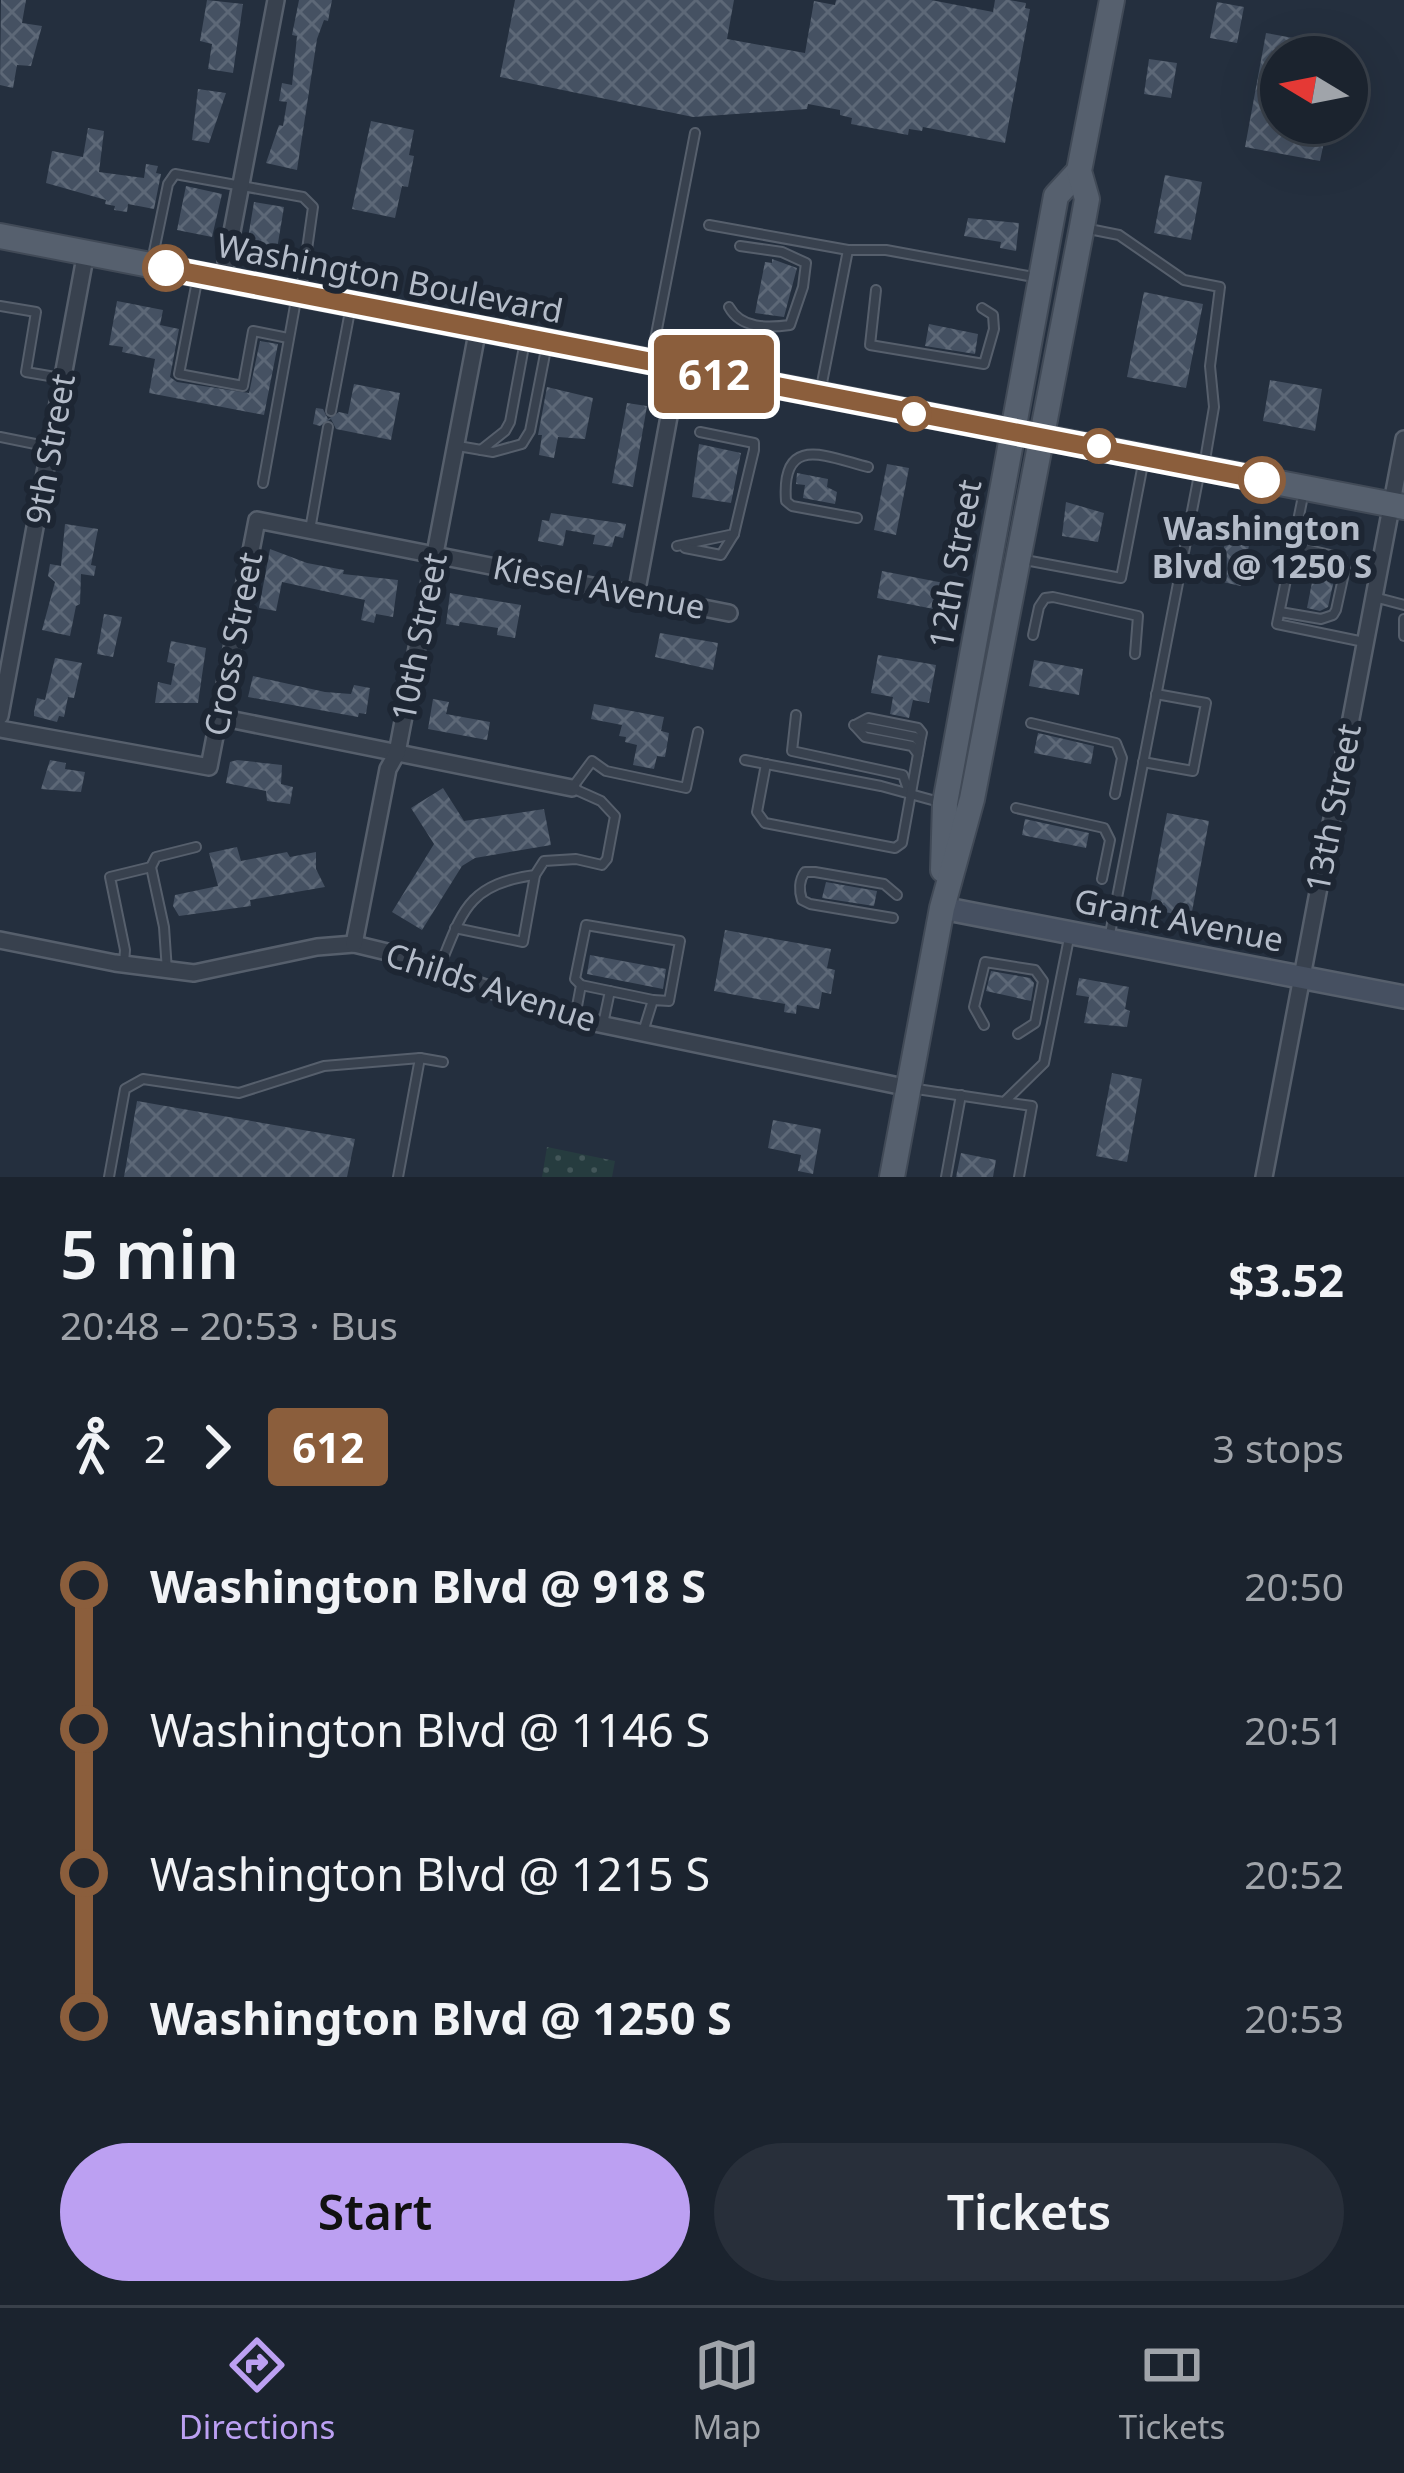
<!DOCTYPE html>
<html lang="en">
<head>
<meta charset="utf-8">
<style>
  :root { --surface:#1b232e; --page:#282f3a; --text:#f1f3f6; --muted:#a0a4aa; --line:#39404a; --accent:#bca0f2 }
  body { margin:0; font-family:"Noto Sans",sans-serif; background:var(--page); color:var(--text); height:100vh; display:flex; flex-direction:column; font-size:45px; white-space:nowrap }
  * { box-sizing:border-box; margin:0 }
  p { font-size:39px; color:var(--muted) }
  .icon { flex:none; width:66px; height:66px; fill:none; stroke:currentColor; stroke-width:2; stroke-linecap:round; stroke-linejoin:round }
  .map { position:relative; height:1177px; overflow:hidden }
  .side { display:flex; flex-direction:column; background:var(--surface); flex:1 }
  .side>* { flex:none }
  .badge { padding:0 24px; border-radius:9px; font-size:42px; line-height:78px }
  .needle { width:78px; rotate:280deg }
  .controls { position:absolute; left:1260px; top:36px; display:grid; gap:24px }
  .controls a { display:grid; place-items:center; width:108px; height:108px; border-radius:50%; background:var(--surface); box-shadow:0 12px 48px #0002,0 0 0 3px var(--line); font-size:60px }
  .map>.badge { position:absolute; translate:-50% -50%; box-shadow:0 0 0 6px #fff }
  .legs { display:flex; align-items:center; gap:18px; height:132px; padding:0 60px; font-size:39px }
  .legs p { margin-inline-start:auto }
  .summary { display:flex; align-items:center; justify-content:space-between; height:204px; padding:0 60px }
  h1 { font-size:66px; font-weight:600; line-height:90px }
  .cta { display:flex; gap:24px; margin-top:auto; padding:24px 60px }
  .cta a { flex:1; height:138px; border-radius:72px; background:var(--accent); color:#111; font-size:48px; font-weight:600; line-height:138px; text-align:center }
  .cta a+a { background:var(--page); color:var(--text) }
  ul { padding:0 60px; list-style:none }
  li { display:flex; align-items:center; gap:42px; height:144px; font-size:45px }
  li i { display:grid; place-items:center; width:18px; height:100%; margin:0 15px; background:currentColor }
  li i::after { content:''; width:30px; height:30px; margin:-15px; border:9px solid; border-radius:50%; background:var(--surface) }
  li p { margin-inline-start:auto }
  li:first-child i { background:linear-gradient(#0000 50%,currentColor 0) }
  li:last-child i { background:linear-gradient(currentColor 50%,#0000 0) }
  .dock { display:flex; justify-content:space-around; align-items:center; height:168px; border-top:3px solid var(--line); background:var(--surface); font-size:33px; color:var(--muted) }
  .dock a { display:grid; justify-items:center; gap:6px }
  .dock .current { color:var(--accent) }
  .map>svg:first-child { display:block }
  .green { fill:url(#green-dots) }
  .building { fill:url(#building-cross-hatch) }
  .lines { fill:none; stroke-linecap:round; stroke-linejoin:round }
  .lane-casing { stroke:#565f6c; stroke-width:12 }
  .street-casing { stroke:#565f6c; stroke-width:20 }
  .secondary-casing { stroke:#565f6c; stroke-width:26 }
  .primary-casing { stroke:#414a57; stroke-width:28 }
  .lane { stroke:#38414e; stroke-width:8 }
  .street { stroke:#38414e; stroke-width:15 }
  .secondary { stroke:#465061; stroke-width:21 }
  .primary { stroke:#56606e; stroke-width:24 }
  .line-1-casing { stroke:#fff; stroke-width:27 }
  .line-1 { stroke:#8b5e3c; stroke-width:18 }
  .stop-1-dot { fill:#fff; stroke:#8b5e3c; stroke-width:6 }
  .labels { text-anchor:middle; stroke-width:12; stroke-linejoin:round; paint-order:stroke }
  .street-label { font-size:33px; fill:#b4bcc9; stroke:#1d2633 }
  .stop-label { font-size:33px; font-weight:bold; fill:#b4bcc9; stroke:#1d2633 }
</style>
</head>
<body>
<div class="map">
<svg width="1404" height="1177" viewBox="0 0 1404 1177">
  <defs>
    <pattern id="green-dots" width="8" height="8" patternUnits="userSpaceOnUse" patternTransform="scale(3)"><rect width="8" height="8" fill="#263c3f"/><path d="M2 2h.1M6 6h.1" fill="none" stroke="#435659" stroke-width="1.8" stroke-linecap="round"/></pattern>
    <pattern id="building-cross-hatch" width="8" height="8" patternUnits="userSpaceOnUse" patternTransform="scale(3)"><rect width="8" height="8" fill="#455162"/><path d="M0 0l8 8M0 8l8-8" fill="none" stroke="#5d6877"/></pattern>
  </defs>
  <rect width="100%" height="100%" fill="#242f3e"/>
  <path class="green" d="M547,1147l68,14 -3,16h-70z"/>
  <g class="building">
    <path d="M1,0h25l-4,23 20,3 -11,40 -14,-1 -4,23 -13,-3z"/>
    <path d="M207,0l36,4 -10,69 -25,-4 4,-25 -12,-3z"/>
    <path d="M299,0h33l-4,21 -4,-1 -7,19 -20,131 -31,-7 13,-38 4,1 4,-24 -8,-1 3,-18 10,2 5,-49 -5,-1z"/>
    <path d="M515,0h219l-7,39 78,14 9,-52 21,4 1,-5h95l62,12 2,-12h14l17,3 -1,5 5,1 -25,134 -82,-16 -1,4 -13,-2 -1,6 -57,-11 1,-6 -12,-3v-5l-32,-6 -1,5 -114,8 -193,-40z"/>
    <path d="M1217,2l27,5 -7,36 -27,-5z"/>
    <path d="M1266,33l76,14 -2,10h-59v66h47l-8,38 -75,-14z"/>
    <path d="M1149,59l28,4 -6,35 -27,-4z"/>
    <path d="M198,89l28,4 -17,50 -17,-3z"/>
    <path d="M371,121l43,9 -5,25 5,1 -6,31 -6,-1 -7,32 -43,-9z"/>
    <path d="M88,128l16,3 -5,41 45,6 2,-14 12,2 -2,7 5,1 -7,35 -26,-5 -1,8 -13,-2 1,-4 -10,-2 1,-4 -60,-17 6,-32 31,6z"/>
    <path d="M1165,175l37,7 -11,58 -37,-7z"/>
    <path d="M186,186l36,8 -10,43 -35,-7z"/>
    <path d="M254,202l30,5 -7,42 -30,-5z"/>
    <path d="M968,218l51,5 -3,28 -16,-3 1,-6 -37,-6z"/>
    <path d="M772,259l25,9 -13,49 -29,-4 10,-51 7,1z"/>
    <path d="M1144,292l59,12 -17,84 -59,-11z"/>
    <path d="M117,301l46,9 -3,15 19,4 -9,48 7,5 72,11 11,-52 18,3 -14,71 -115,-22 6,-34 -33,-7 1,-5 -14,-2z"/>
    <path d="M929,324l49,10 -3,20 -50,-8z"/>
    <path d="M1270,380l52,9 -7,42 -52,-10z"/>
    <path d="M354,384l46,9 -9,47 -55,-11 -5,-10 -11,7 -7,-2 3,-16 7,1 5,10 11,-7 9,2z"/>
    <path d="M547,387l46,11 -8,41 -27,-2 -4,21 -15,-3 3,-20h-4z"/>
    <path d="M627,403l20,3 -14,81 -21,-4z"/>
    <path d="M699,444l42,9 -10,50 -39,-6z"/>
    <path d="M887,464l22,4 -13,67 -22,-5z"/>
    <path d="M797,473l31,6 -1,8 10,5 -2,12 -32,-6 2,-13 -9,-1z"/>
    <path d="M1066,502l38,11 -6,29 -36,-6z"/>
    <path d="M551,513l75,11 -3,14 -8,-2 -3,11 -19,-3 2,-9 -29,-5 -3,16 -25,-5 4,-21 7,1z"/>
    <path d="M65,524l33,5 -7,36 5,1 -2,10 -13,-2 -1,30 -4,2 -6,30 -28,-6 13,-48 -7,-6 2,-12 11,2z"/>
    <path d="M1227,531l24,4 -10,51 -23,-5z"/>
    <path d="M270,549l37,14 37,7 -1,4 55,6 -5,37 -17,-3 -2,9 -13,-3 4,-20 -83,-18 -6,29 -17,-3z"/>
    <path d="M1315,567l21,4 -8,36 -8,4 -13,-3z"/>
    <path d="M882,571l62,12 -5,27 -62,-12z"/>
    <path d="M450,593l71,12 -6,33 -18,-3 1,-7 -38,-6 -1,4 -13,-2z"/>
    <path d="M104,614l18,3 -9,40 -16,-3z"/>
    <path d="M660,633l58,10 -5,27 -58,-13z"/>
    <path d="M171,641l35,7 -8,55h-43l3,-21 13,3 4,-21 -8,-2z"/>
    <path d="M878,655l58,10 -7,38 -16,-3 -4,18 -19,-4 3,-17 -22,-4z"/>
    <path d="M55,658l27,5 -8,35 -6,-1 -4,20 -5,-1 -2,6 -23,-6v-4l3,-14 8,2z"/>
    <path d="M1034,660l49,9 -4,26 -50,-9z"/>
    <path d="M253,676l72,16 26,2 3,-9 16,3 -4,26 -7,-1 -1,4 -110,-20z"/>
    <path d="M433,699l16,3 -3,12 44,8 -3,18 -59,-11z"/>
    <path d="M594,704l70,13 -3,14 8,2 -4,24 -8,-1 -3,13 -21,-4 4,-20 -12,-3 1,-5 -7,-1 3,-11 -31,-6z"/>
    <path d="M1038,733l56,13 -3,18 -57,-11z"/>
    <path d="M50,760l16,3 -1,6 20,3 -4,20 -40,-3z"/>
    <path d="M237,760l45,5 -1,19 12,3 -3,17 -23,-3 -1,-10 -40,-8 4,-21z"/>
    <path d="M443,788l21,33 80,-12 7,36 -76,13 -13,8 -40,64 -30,-18 42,-68 -23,-36z"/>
    <path d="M1167,813l42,8 -18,96 -42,-8z"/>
    <path d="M1025,819l64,14 -3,15 -64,-13z"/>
    <path d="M237,847l4,14 46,-9 3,5 26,-5v17l9,18 -75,13 1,6 -72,10 -6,-10 2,-11 43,-9 -9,-33z"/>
    <path d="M826,882l51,9 -3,15 -52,-8z"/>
    <path d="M725,930l106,19 -4,19 8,2 -4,24 -9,-2 -3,17 -22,-4 -1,9 -12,-2 1,-8 -71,-13z"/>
    <path d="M590,955l76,14 -3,20 -76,-15z"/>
    <path d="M991,971l39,7 4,5 -3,18 -45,-10z"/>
    <path d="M1079,978l50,9 -4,22 5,2 -3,16 -43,-4 5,-26 -13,-2z"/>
    <path d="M1112,1073l30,6 -15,83 -31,-6z"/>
    <path d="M137,1101l218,38 -8,38h-223z"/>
    <path d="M773,1120l48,9 -8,45 -15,-3 3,-16 -33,-7z"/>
    <path d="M961,1153l35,7 -3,17h-37z"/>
  </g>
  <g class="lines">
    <defs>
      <g id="lane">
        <path d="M709,225l139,25h38l153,28"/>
        <path d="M1084,228l35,7 65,45 36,7 -10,79 4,41 -10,59"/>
        <path d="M152,261l16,-77 7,-10 128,23 10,10 -12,85"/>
        <path d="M197,281l-18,93 64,12 10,-55 35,7"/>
        <path d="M876,290l-6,55 114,19 10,-35 -1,-14 -11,-7"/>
        <path d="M0,306l36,6 -10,60 35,6"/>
        <path d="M729,307c12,22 39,21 61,18l13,-38 3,-24 -24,-11 -42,-6"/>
        <path d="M652,355l43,-222"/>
        <path d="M821,388l27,-138"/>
        <path d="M331,411l19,-100"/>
        <path d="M0,437l50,10"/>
        <path d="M458,446l35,6 29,-8 8,-13 16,-82"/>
        <path d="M481,450l24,-19 5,-9 15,-81"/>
        <path d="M263,483l33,-183"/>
        <path d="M1302,501l-25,123 87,18"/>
        <path d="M857,518l-65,-12 -6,-5c-5,-67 39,-45 82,-34"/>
        <path d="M310,530l18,-103"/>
        <path d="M677,546l57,-12 20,-84v-7l-54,-11"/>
        <path d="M685,548l36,7 13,-21"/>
        <path d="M1025,560l96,18 21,-109"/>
        <path d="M1374,597l30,8"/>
        <path d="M1280,612l41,7 12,-4 3,-5 9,-41 -3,-11 -49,-12"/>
        <path d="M1404,619v17"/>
        <path d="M1033,635l6,-28 6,-9 8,-1 85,19 -3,38"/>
        <path d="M796,715l-4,36 111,24 7,20"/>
        <path d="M1031,723l85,20 6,15 -7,36"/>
        <path d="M855,725l13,-7 50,10 4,5 -2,9"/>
        <path d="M855,726l10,11 47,9 6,8"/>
        <path d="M745,760l136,26 62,17"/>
        <path d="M1143,762l50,9 13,-68 -50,-9"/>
        <path d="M766,764l-9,48 8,11 130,25 7,-5 18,-100 -5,-6 -61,-12"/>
        <path d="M1016,808l88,20 6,12 -8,39"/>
        <path d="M151,867l5,-10 40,-10"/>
        <path d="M893,918l-83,-14 -8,-4c-3,-9 -3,-20 3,-28h10l69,12 13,11"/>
        <path d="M455,928l68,14 12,-67"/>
        <path d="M1109,939l89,-459"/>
        <path d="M124,963l1,-13 -15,-73 41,-10 13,60 3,44"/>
        <path d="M438,971c24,-58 28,-87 97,-96l9,-14 32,-2 26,6 5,-6 8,-43 -14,-15 -29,-13 20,-27 14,10 80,17 12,-56"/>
        <path d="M581,985l72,15"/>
        <path d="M575,1017l6,-32 -6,-6 11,-54 94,16 -11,60 -16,-1 -10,32"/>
        <path d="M603,1024l7,-33"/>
        <path d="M984,1025l-10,-18 11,-45 50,8 8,11 -8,42 -17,11"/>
        <path d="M910,1088l94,14 40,-39 25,-125"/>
        <path d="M1004,1102l28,4 -13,71"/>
        <path d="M109,1177l16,-88 18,-10 96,14 85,-27 96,-8 23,4"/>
        <path d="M398,1177l22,-119"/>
        <path d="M946,1177l15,-82"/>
      </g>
      <g id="street">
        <path d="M223,279l53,-279"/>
        <path d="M636,595l42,-227"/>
        <path d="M0,716l86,-464"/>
        <path d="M219,717l353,71"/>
        <path d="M0,729l209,38 48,-247 472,93"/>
        <path d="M0,940l115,23 79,10 123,-26 37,-3 50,12 34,16 142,48 329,68"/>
        <path d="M354,944l34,-175 9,-16 81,-425"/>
        <path d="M1264,1177l140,-738"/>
      </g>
      <path id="secondary" d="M942,908l462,89"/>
      <g id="primary">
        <path d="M0,236l1404,271"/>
        <path d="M943,870l2,-67 111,-607 23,-25"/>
        <path d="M892,1177l50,-269 30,-109 110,-572 5,-28 -8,-28 33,-171"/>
      </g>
    </defs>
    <use href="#lane" class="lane-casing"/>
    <use href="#street" class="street-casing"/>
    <use href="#secondary" class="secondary-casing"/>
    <use href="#primary" class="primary-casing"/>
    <use href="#lane" class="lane"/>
    <use href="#street" class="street"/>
    <use href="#secondary" class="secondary"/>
    <use href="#primary" class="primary"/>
  </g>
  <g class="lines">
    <defs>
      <path id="line-1" d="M166,268l1096,212"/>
    </defs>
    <use href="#line-1" class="line-1-casing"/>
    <use href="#line-1" class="line-1"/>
  </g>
  <g class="stop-1-dot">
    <circle cx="166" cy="268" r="21"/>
    <circle cx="914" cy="414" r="15"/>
    <circle cx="1099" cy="446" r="15"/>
    <circle cx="1262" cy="480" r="21"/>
  </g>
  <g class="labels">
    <g class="street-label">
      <text transform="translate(390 278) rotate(11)" y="12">Washington Boulevard</text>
      <text transform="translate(50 449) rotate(-80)" y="12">9th Street</text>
      <text transform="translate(955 564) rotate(-80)" y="12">12th Street</text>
      <text transform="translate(599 587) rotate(11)" y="12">Kiesel Avenue</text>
      <text transform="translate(419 637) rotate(-79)" y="12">10th Street</text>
      <text transform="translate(233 644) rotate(-79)" y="12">Cross Street</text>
      <text transform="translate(1333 808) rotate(-79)" y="12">13th Street</text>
      <text transform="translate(1179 920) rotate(11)" y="12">Grant Avenue</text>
      <text transform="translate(491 987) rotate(18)" y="12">Childs Avenue</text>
    </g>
    <g class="stop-label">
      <text x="1262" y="540">Washington<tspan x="1262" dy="38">Blvd @ 1250 S</tspan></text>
    </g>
  </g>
</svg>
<div class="controls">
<a><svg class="needle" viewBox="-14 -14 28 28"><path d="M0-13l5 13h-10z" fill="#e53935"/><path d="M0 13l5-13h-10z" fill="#a0a4aa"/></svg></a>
</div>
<b class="badge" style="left:714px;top:374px;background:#8b5e3c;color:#fff">612</b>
</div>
<section class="side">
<div class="summary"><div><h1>5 min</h1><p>20:48 – 20:53 · Bus</p></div><b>$3.52</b></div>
<div class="legs"><svg class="icon" aria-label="walk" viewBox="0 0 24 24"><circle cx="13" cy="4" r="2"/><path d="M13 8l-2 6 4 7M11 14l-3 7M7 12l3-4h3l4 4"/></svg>2<svg class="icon" aria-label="forward" viewBox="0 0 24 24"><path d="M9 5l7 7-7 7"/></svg><b class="badge" style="background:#8b5e3c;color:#fff">612</b><p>3 stops</p></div>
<ul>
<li><i style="color:#8b5e3c"></i><b>Washington Blvd @ 918 S</b><p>20:50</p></li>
<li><i style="color:#8b5e3c"></i><span>Washington Blvd @ 1146 S</span><p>20:51</p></li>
<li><i style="color:#8b5e3c"></i><span>Washington Blvd @ 1215 S</span><p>20:52</p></li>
<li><i style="color:#8b5e3c"></i><b>Washington Blvd @ 1250 S</b><p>20:53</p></li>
</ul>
<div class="cta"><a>Start</a><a>Tickets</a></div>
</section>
<nav class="dock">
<a class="current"><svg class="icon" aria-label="directions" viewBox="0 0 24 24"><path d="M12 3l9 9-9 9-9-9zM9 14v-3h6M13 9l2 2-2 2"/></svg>Directions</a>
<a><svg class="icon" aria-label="map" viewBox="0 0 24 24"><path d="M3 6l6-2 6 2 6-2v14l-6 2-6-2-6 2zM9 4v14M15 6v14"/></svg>Map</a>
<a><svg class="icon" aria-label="tickets" viewBox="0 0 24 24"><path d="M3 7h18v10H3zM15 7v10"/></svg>Tickets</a>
</nav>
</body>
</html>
